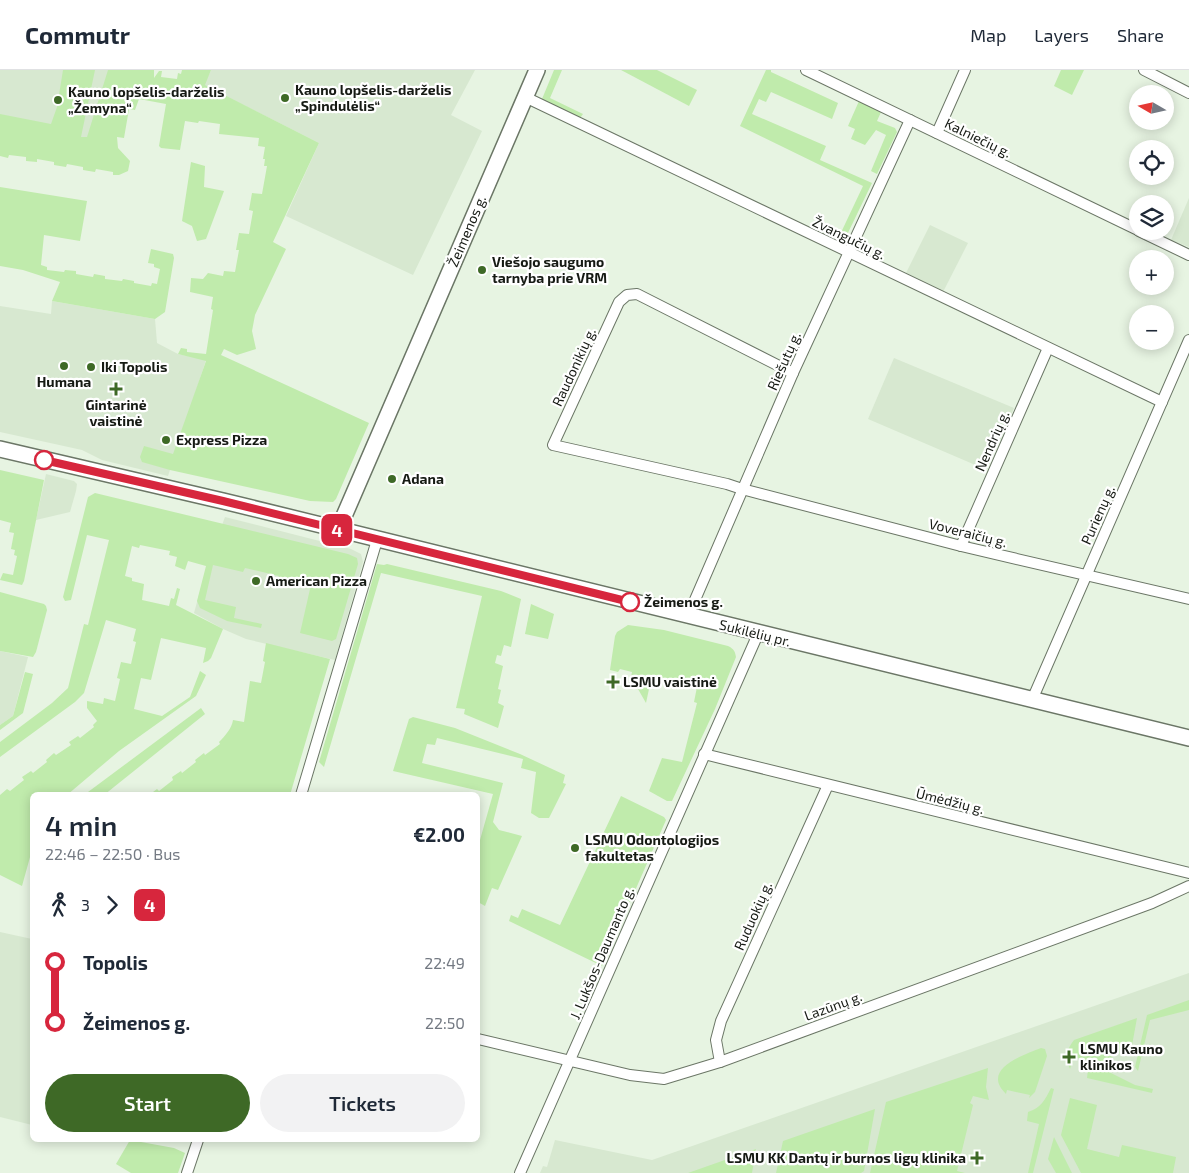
<!DOCTYPE html>
<html lang="en">
<head>
<meta charset="utf-8">
<style>
  :root { --surface:#fff; --page:#f2f2f3; --text:#1f2937; --muted:#747a83; --line:#e0e1e3; --accent:#3e6926 }
  body { margin:0; font-family:"Exo 2",sans-serif; background:var(--page); color:var(--text); height:100vh; display:flex; flex-direction:column; font-size:19px; white-space:nowrap }
  * { box-sizing:border-box; margin:0 }
  p { font-size:16px; color:var(--muted) }
  .icon { flex:none; width:28px; height:28px; fill:none; stroke:currentColor; stroke-width:2; stroke-linecap:round; stroke-linejoin:round }
  .map { position:relative; flex:1; overflow:hidden }
  .sheet { position:absolute; left:30px; top:722px; width:450px; height:350px; display:flex; flex-direction:column; background:var(--surface); border-radius:8px; box-shadow:0 2px 12px #0003 }
  .sheet>* { flex:none }
  .badge { padding:0 10px; border-radius:8px; font-size:18px; line-height:32px }
  .needle { width:32px; rotate:279deg }
  .fabs { position:absolute; left:1129px; top:15px; display:grid; gap:10px }
  .fabs a { display:grid; place-items:center; width:45px; height:45px; border-radius:50%; background:var(--surface); box-shadow:0 2px 12px #0003; font-size:25px }
  .map>.badge { position:absolute; translate:-50% -50%; box-shadow:0 0 0 2px #fff }
  .legs { display:flex; align-items:center; gap:8px; height:55px; padding:0 15px; font-size:16px }
  .legs p { margin-inline-start:auto }
  .summary { display:flex; align-items:center; justify-content:space-between; height:85px; padding:0 15px }
  h1 { font-size:28px; font-weight:600; line-height:38px }
  .action { display:flex; gap:10px; margin-top:auto; padding:10px 15px }
  .action a { flex:1; height:58px; border-radius:30px; background:var(--accent); color:#fff; font-size:20px; font-weight:600; line-height:58px; text-align:center }
  .action a+a { background:var(--page); color:var(--text) }
  ul { padding:0 15px; list-style:none }
  li { display:flex; align-items:center; gap:18px; height:60px; font-size:19px }
  li i { display:grid; place-items:center; width:8px; height:100%; margin:0 6px; background:currentColor }
  li i::after { content:''; width:12px; height:12px; margin:-6px; border:4px solid; border-radius:50%; background:var(--surface) }
  li p { margin-inline-start:auto }
  li:first-child i { background:linear-gradient(#0000 50%,currentColor 0) }
  li:last-child i { background:linear-gradient(currentColor 50%,#0000 0) }
  header { display:flex; align-items:center; gap:30px; box-sizing:border-box; height:70px; padding:0 25px; background:var(--surface); border-bottom:1px solid var(--line) }
  header strong { font-size:24px }
  nav { display:flex; gap:28px; margin-inline-start:auto; font-size:18px }
  .map>svg:first-child { display:block }
  .built { fill:#d7e8d0 }
  .green { fill:#c0ebac }
  .lines { fill:none; stroke-linecap:round; stroke-linejoin:round }
  .street-casing { stroke:#6b7666; stroke-width:12 }
  .secondary-casing { stroke:#6b7666; stroke-width:18 }
  .street { stroke:#fff; stroke-width:10 }
  .secondary { stroke:#fff; stroke-width:15 }
  .line-1-casing { stroke:#fff; stroke-width:11 }
  .line-1 { stroke:#d7263d; stroke-width:8 }
  .poi-dot { fill:#3e6926; stroke:#fff; stroke-width:2 }
  .stop-1-dot { fill:#fff; stroke:#d7263d; stroke-width:2.5 }
  .labels { text-anchor:middle; stroke-width:4.5; stroke-linejoin:round; paint-order:stroke }
  .poi-label { font-size:14px; font-weight:bold; fill:#161a14; stroke:#fff; text-anchor:start }
  .street-label { font-size:14px; fill:#161a14; stroke:#fff }
  .stop-label { font-size:14px; font-weight:bold; fill:#161a14; stroke:#fff; text-anchor:start }
</style>
</head>
<body>
<header>
<strong>Commutr</strong>
<nav><a>Map</a><a>Layers</a><a>Share</a></nav>
</header>
<div class="map">
<svg width="1189" height="1103" viewBox="0 0 1189 1103">
  <rect width="100%" height="100%" fill="#e7f4e2"/>
  <g class="built">
    <path d="M0,0h122l-13,77 -109,-17z"/>
    <path d="M211,0h264l-24,45 31,16 -69,144 -127,-59 33,-73 -115,-58z"/>
    <path d="M1189,128v49l-18,-7z"/>
    <path d="M930,155l38,18 -25,49 -37,-19z"/>
    <path d="M52,231l103,18 2,24 21,11 28,6 -38,116 -66,-16 -20,-10 -82,-18v-126l51,8z"/>
    <path d="M894,288l120,50 -27,62 -119,-51z"/>
    <path d="M46,404l28,7 3,3 -1,7 -6,21 -34,8z"/>
    <path d="M225,447l126,32 10,5 2,8 -28,98 -89,-21 -23,-10 -29,-16 13,-47z"/>
    <path d="M0,581l28,6 -15,59 -13,9z"/>
    <path d="M0,862l32,7v186l-32,-8z"/>
    <path d="M1189,903v200h-649l3,-7 4,1 8,-27 97,20z"/>
  </g>
  <g class="green">
    <path d="M63,0h32l-14,67h6l21,-67h46v8l5,-7h3l-1,6 16,2 1,-6 3,1 1,-4h29l-6,15 114,58 -46,99 13,7 -31,66 -3,16 4,18 -19,6 -13,-6 -3,6 148,68 -33,76 -3,3 -23,-1 -140,-31 -28,-8 -2,-5 4,-11 29,8 33,-93 -28,-7 3,-6 6,1v3l19,2 7,-44 -2,-1 2,-12 -23,-5 1,-14 12,1 5,-6 15,3 1,-5 11,1 4,-22h-3l3,-17 10,1 4,-23 -4,-1 3,-17 10,1 5,-28h-3l1,-7h-2l2,-12 -7,-1 1,-8 -40,-4 1,-10 -21,-3 -1,2 -13,-2 -5,29 -19,-2 -2,-2 7,-42 -27,-5 -4,11 -6,-1 -5,29 -7,-1 1,11 12,13 -2,10 -9,4h-6v-3l-17,-3 -1,3 -12,-2v-3l-16,-3 -1,3 -12,-2v-3l-17,-3v3l-11,-1v-4l-17,-2 -1,3 -8,-2v-42l51,10 6,-17z"/>
    <path d="M554,0h8l-12,28 33,16 -3,4 -38,-19z"/>
    <path d="M621,0h36l40,20 -8,16z"/>
    <path d="M766,0h5v2l67,31 -6,16 -61,-27 -5,10 -7,-3 -7,15 74,32 -6,14 52,23 -27,56 -8,2 26,-55 -123,-60z"/>
    <path d="M1061,0h23l-12,25 -18,-9z"/>
    <path d="M859,31l22,11 -4,9 18,7 2,4 -20,42 -6,-3 15,-36 -10,-5 -11,15 -14,-6 4,-10 -7,-3z"/>
    <path d="M191,92l14,4 -1,21 20,4 -18,48 -9,2 -5,-15 -10,-5z"/>
    <path d="M0,117l87,14 -7,40 -36,-6 -3,30 6,2v3l17,2 1,-2 11,1v3l17,3 1,-3 11,2v3l17,2 1,-2 11,2v2l17,3 1,-3 5,1 3,-15 -6,-2v-3l-6,-1 3,-14 22,5 1,4 -9,54 -10,7 -103,-18 8,-19 -37,-12 -23,-4z"/>
    <path d="M0,400l44,10 -20,101 -2,4 -22,-5 3,-7 10,2 4,-19 -3,-1 1,-5 -4,-1 3,-16 -5,-1 2,-9 -11,-3z"/>
    <path d="M95,423l253,61 9,4 1,6 -22,75 -4,2 -32,-8 10,-44 -29,-7 -2,-6 -34,-8 -2,4 -30,-7 -8,35 31,7 -2,11 28,6 -1,4 -34,-7 -27,-13 -3,-7 9,-35 -18,-5 -3,9 -10,-4 2,-9 -8,-2 1,-4 -30,-6 -1,3 -7,-2 -7,30 7,2v3l12,3 -2,16 27,6 2,-8 3,1 3,-11 3,1 -4,16 47,24 -12,29 -3,3 -5,2 3,-15 -45,-10 -10,42 -10,-2 -7,31 28,7 28,-19 10,-26 6,4 -10,21 -77,55 -52,44h-35v55l-10,36 -22,-11v-80l7,-6 3,2 14,-11 -2,-3 9,-6 2,2 14,-11 -1,-2 8,-7 2,2 15,-10 -2,-3 9,-6 2,2 14,-11 -1,-2 4,-4 -10,-13v-7l16,3 1,-6 11,3 5,-22 -3,-1 4,-16 10,2 5,-22 -3,-1 3,-12 -30,-9 -22,73 -9,9 -75,55v-15l52,-39 16,-15 16,-64 4,1 21,-85 -22,-5 -16,65 -6,1 -2,-4 25,-100z"/>
    <path d="M377,494l7,1 3,-1 114,27 20,8 -10,48 -7,-2 -3,11 -4,-1 -2,8 8,3 -5,23 3,1 -3,13 6,3 -6,22 -34,-14 1,-5 -9,-1 26,-112 -101,-23 -57,194 -5,-5z"/>
    <path d="M0,522l44,12 2,2 1,4 -11,42 -3,5 -33,-6z"/>
    <path d="M531,534l23,10 -6,25 -23,-5z"/>
    <path d="M628,555l36,5 64,16c6,3 7,5 8,11l-21,52 -43,92h-5l-18,-10 13,-33 20,4 15,-59 -3,-1 3,-15 -45,-12 -6,28 -8,-14 -9,-2 3,-15 -12,-3 -2,3 -8,-2 5,-34 2,-4z"/>
    <path d="M266,573l64,16 -40,136h-141l8,-6 2,2 14,-11 -1,-3 9,-6 1,2 14,-11 -1,-2 9,-7 1,2 15,-11 -1,-2c6,-6 13,-14 14,-22l11,2 6,-41 11,2 4,-21 -2,-1z"/>
    <path d="M25,602l8,2 -10,39 -23,17v-5l13,-9z"/>
    <path d="M201,638l4,6 -101,81h-20z"/>
    <path d="M413,647l42,11 65,26 45,21 -2,8 3,1 -17,34h-10l-8,-5 5,-41 -15,-4 2,-9 -86,-21 -2,7 -8,-1 -5,19 81,20 -10,39 6,8 23,6 -24,54 -6,-2 -7,18 -7,-4v-55l15,-53 -100,-23 16,-52z"/>
    <path d="M621,726l43,21 2,3 -64,146 -93,-45 2,-6 7,3 4,-9 38,16z"/>
    <path d="M1189,930v10l-39,10 -12,51 -3,-4 12,-52z"/>
    <path d="M1137,948l-6,33 -18,2 -4,19 26,13 18,4 -1,4 -65,-15 2,-18 -15,-3 -4,12c-5,-11 -4,-19 4,-29z"/>
    <path d="M1041,978l4,1 2,7 -12,36 -6,6 1,-3 -23,-5 -1,4c-26,-25 18,-39 35,-46z"/>
    <path d="M988,998l-2,19 3,13 -16,-4 -3,7 3,2 -16,66 8,2h-95l16,-71z"/>
    <path d="M1051,1018l3,1 -21,84h-5l11,-49 -12,-3 1,-9c13,-4 17,-12 23,-24z"/>
    <path d="M1070,1028l27,7 -10,44 32,8 3,-12 54,12 -3,16h-92l-20,-38z"/>
    <path d="M875,1039l-11,62 -3,2h-85l7,-32z"/>
    <path d="M1054,1067l18,36h-16l-8,-14z"/>
    <path d="M130,1070l44,8 11,5 -7,20h-47l-15,-9z"/>
    <path d="M756,1079l-4,24h-64z"/>
  </g>
  <g class="lines">
    <defs>
      <g id="street">
        <path d="M806,0l332,160"/>
        <path d="M1144,0l45,23"/>
        <path d="M525,27l637,305"/>
        <path d="M937,63l28,-63"/>
        <path d="M1139,161l50,24"/>
        <path d="M793,303l-156,-79 -10,1 -8,7 -66,143 174,39 15,5 219,57 228,53"/>
        <path d="M961,476l87,-198"/>
        <path d="M688,546l105,-243 117,-253"/>
        <path d="M1032,630l157,-360"/>
        <path d="M704,684l485,119"/>
        <path d="M301,725l76,-255"/>
        <path d="M478,969l152,36 34,4 56,-17 432,-159 37,-17"/>
        <path d="M720,992l-4,-22 5,-19 107,-236"/>
        <path d="M187,1103l11,-33"/>
        <path d="M520,1103l238,-539"/>
      </g>
      <g id="secondary">
        <path d="M0,379l223,52 966,237"/>
        <path d="M338,460l199,-460"/>
      </g>
    </defs>
    <use href="#street" class="street-casing"/>
    <use href="#secondary" class="secondary-casing"/>
    <use href="#street" class="street"/>
    <use href="#secondary" class="secondary"/>
  </g>
  <g class="lines">
    <defs>
      <path id="line-1" d="M44,390l179,41 407,101"/>
    </defs>
    <use href="#line-1" class="line-1-casing"/>
    <use href="#line-1" class="line-1"/>
  </g>
  <g class="poi-dot">
    <circle cx="285" cy="28" r="5"/>
    <circle cx="58" cy="30" r="5"/>
    <circle cx="482" cy="200" r="5"/>
    <circle cx="64" cy="296" r="5"/>
    <circle cx="91" cy="297" r="5"/>
    <path d="M113.5 311.5h5v5h5v5h-5v5h-5v-5h-5v-5h5z"/>
    <circle cx="166" cy="370" r="5"/>
    <circle cx="392" cy="409" r="5"/>
    <circle cx="256" cy="511" r="5"/>
    <path d="M610.5 604.5h5v5h5v5h-5v5h-5v-5h-5v-5h5z"/>
    <circle cx="575" cy="778" r="5"/>
    <path d="M1066.5 979.5h5v5h5v5h-5v5h-5v-5h-5v-5h5z"/>
    <path d="M974.5 1080.5h5v5h5v5h-5v5h-5v-5h-5v-5h5z"/>
  </g>
  <g class="stop-1-dot">
    <circle cx="44" cy="390" r="9"/>
    <circle cx="630" cy="532" r="9"/>
  </g>
  <g class="labels">
    <g class="poi-label">
      <text x="295" y="25">Kauno lopšelis-darželis<tspan x="295" dy="16">„Spindulėlis“</tspan></text>
      <text x="68" y="27">Kauno lopšelis-darželis<tspan x="68" dy="16">„Žemyna“</tspan></text>
      <text x="492" y="197">Viešojo saugumo<tspan x="492" dy="16">tarnyba prie VRM</tspan></text>
      <text x="101" y="302">Iki Topolis</text>
      <text x="64" y="317" text-anchor="middle">Humana</text>
      <text x="116" y="340" text-anchor="middle">Gintarinė<tspan x="116" dy="16">vaistinė</tspan></text>
      <text x="176" y="375">Express Pizza</text>
      <text x="402" y="414">Adana</text>
      <text x="266" y="516">American Pizza</text>
      <text x="623" y="617">LSMU vaistinė</text>
      <text x="585" y="775">LSMU Odontologijos<tspan x="585" dy="16">fakultetas</tspan></text>
      <text x="1080" y="984">LSMU Kauno<tspan x="1080" dy="16">klinikos</tspan></text>
      <text x="966" y="1093" text-anchor="end">LSMU KK Dantų ir burnos ligų klinika</text>
    </g>
    <g class="street-label">
      <text transform="translate(978 68) rotate(26)" y="5">Kalniečių g.</text>
      <text transform="translate(467 161) rotate(-67)" y="5">Žeimenos g.</text>
      <text transform="translate(849 168) rotate(26)" y="5">Žvangučių g.</text>
      <text transform="translate(784 291) rotate(-66)" y="5">Riešutų g.</text>
      <text transform="translate(574 297) rotate(-65)" y="5">Raudonikių g.</text>
      <text transform="translate(992 371) rotate(-66)" y="5">Nendrių g.</text>
      <text transform="translate(1098 445) rotate(-66)" y="5">Purienų g.</text>
      <text transform="translate(968 463) rotate(14)" y="5">Voveraičių g.</text>
      <text transform="translate(755 563) rotate(14)" y="5">Sukilėlių pr.</text>
      <text transform="translate(950 731) rotate(14)" y="5">Ūmėdžių g.</text>
      <text transform="translate(753 846) rotate(-66)" y="5">Ruduokių g.</text>
      <text transform="translate(602 883) rotate(-67)" y="5">J. Lukšos-Daumanto g.</text>
      <text transform="translate(833 936) rotate(-20)" y="5">Lazūnų g.</text>
    </g>
    <g class="stop-label">
      <text x="644" y="537">Žeimenos g.</text>
    </g>
  </g>
</svg>
<div class="fabs">
<a><svg class="needle" viewBox="-14 -14 28 28"><path d="M0-13l5 13h-10z" fill="#e53935"/><path d="M0 13l5-13h-10z" fill="#747a83"/></svg></a>
<a><svg class="icon" aria-label="locate" viewBox="0 0 24 24"><circle cx="12" cy="12" r="6"/><path d="M12 2v4M12 18v4M2 12h4M18 12h4"/></svg></a>
<a><svg class="icon" aria-label="layers" viewBox="0 0 24 24"><path d="M12 4l9 5-9 5-9-5zM3 14l9 5 9-5"/></svg></a>
<a>+</a>
<a>−</a>
</div>
<b class="badge" style="left:337px;top:460px;background:#d7263d;color:#fff">4</b>
<section class="sheet">
<div class="summary"><div><h1>4 min</h1><p>22:46 – 22:50 · Bus</p></div><b>€2.00</b></div>
<div class="legs"><svg class="icon" aria-label="walk" viewBox="0 0 24 24"><circle cx="13" cy="4" r="2"/><path d="M13 8l-2 6 4 7M11 14l-3 7M7 12l3-4h3l4 4"/></svg>3<svg class="icon" aria-label="forward" viewBox="0 0 24 24"><path d="M9 5l7 7-7 7"/></svg><b class="badge" style="background:#d7263d;color:#fff">4</b></div>
<ul>
<li><i style="color:#d7263d"></i><b>Topolis</b><p>22:49</p></li>
<li><i style="color:#d7263d"></i><b>Žeimenos g.</b><p>22:50</p></li>
</ul>
<div class="action"><a>Start</a><a>Tickets</a></div>
</section>
</div>
</body>
</html>
